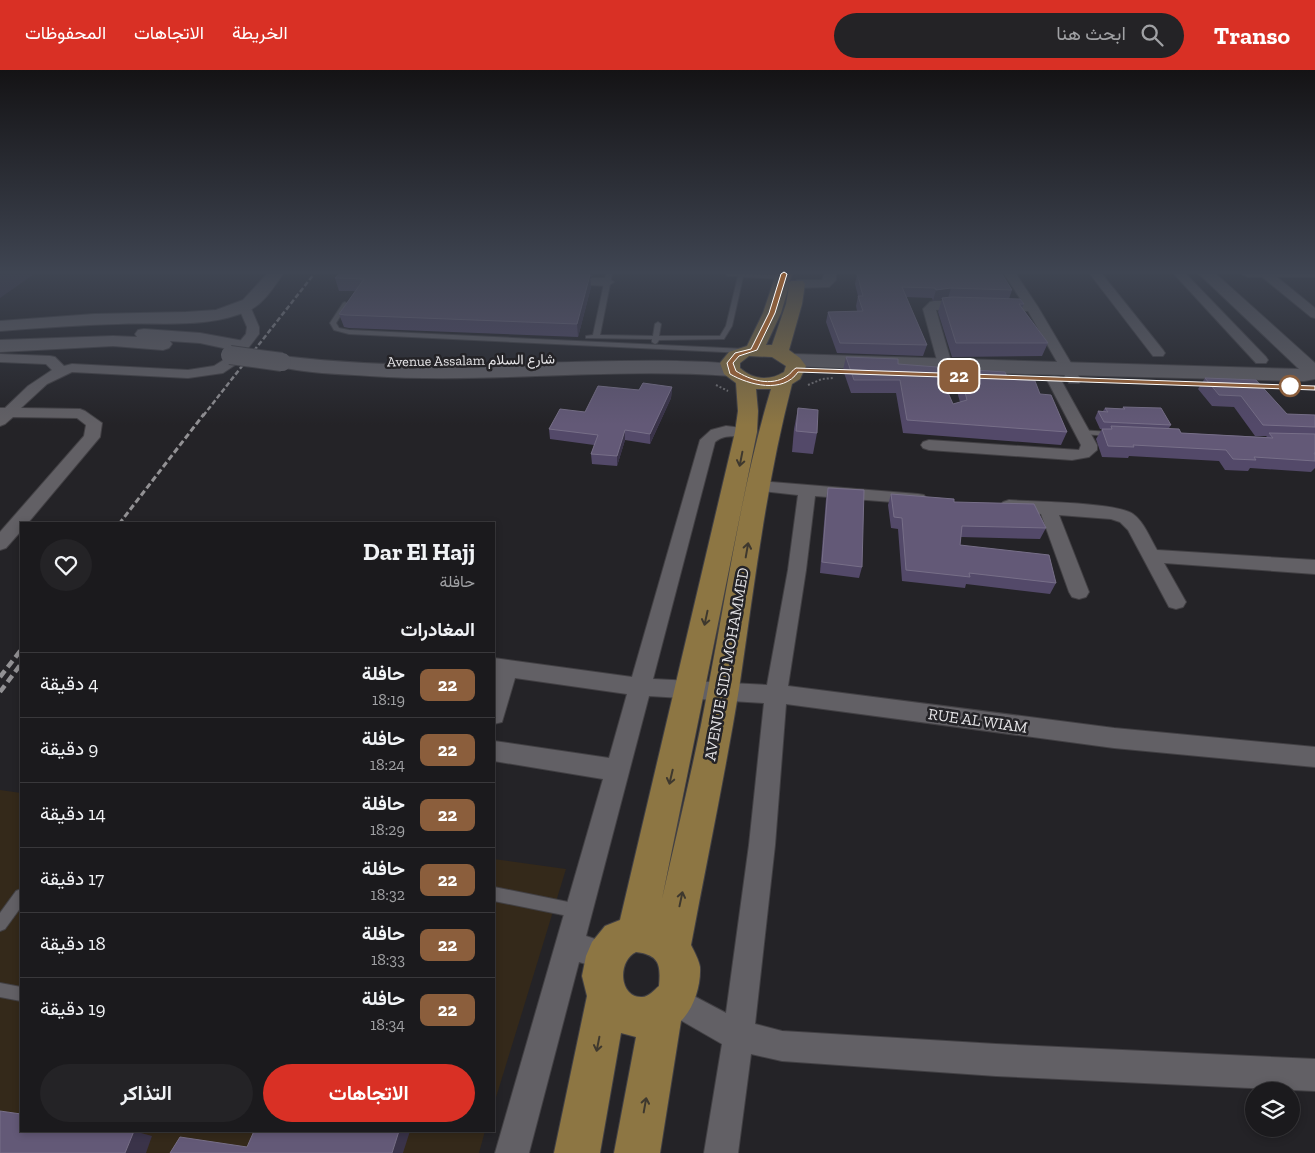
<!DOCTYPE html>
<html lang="ar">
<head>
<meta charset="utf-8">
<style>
  :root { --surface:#1b1a1d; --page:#242326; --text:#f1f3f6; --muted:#a0a1a4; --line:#39383b; --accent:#d93025 }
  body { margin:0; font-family:"Zilla Slab",Vazirmatn,serif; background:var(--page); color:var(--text); direction:rtl; height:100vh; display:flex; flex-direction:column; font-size:19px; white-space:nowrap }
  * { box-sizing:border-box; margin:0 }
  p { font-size:16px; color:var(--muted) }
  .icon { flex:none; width:28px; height:28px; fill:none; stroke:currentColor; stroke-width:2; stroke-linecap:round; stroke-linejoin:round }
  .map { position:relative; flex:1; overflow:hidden; direction:ltr }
  .details { position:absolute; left:20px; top:452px; width:475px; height:610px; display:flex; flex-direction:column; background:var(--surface); border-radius:0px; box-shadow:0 2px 8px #0003,0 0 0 1px var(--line); direction:rtl }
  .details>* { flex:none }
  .badge { padding:0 10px; border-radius:8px; font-size:18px; line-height:32px }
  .buttons { position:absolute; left:1245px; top:1012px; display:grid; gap:10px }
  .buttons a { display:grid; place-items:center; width:55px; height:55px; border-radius:50%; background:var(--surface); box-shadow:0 2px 8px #0003,0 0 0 1px var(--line); font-size:25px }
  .map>.badge { position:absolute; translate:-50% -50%; box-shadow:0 0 0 2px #fff }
  h2 { padding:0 20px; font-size:19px; line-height:45px }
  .round { display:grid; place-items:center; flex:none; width:52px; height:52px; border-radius:26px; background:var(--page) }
  .summary { display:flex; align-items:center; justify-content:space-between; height:85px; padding:0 20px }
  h1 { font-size:24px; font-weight:700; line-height:38px }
  .primary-button { display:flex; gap:10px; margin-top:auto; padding:10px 20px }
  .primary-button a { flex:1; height:58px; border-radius:30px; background:var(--accent); color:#fff; font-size:20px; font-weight:700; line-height:58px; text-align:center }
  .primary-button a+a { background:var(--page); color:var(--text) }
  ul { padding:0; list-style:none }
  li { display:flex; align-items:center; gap:15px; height:65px; padding:0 20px; border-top:1px solid var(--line) }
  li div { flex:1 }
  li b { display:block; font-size:19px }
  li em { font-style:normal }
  li .badge { min-width:55px; font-weight:700; text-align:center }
  header { display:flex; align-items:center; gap:30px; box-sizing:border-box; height:70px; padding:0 25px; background:var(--accent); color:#fff }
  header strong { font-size:24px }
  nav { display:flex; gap:28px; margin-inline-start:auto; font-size:18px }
  .search { width:350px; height:45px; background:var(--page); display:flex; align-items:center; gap:12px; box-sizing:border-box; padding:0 18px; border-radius:28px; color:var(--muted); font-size:19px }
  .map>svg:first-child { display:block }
  .commercial { fill:#34291a }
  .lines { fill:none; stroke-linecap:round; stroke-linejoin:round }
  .lane-casing { stroke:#424044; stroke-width:2 }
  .street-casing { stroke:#424044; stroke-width:2 }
  .secondary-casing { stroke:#424044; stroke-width:2 }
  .primary-casing { stroke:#424044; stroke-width:2 }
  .path { stroke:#727174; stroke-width:2; stroke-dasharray:2 2; stroke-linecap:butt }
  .lane { fill:#626065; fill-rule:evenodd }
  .street { fill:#626065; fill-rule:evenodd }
  .secondary { fill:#626065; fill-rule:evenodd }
  .primary { fill:#8d7643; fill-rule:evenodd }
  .rail-far2 { stroke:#929194; stroke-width:2.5; stroke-dasharray:5 2.5; stroke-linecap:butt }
  .rail-far1 { stroke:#929194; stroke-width:3; stroke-dasharray:6 3; stroke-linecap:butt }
  .rail { stroke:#929194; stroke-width:4.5; stroke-dasharray:8 4.5; stroke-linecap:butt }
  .secondary-bridge-casing { stroke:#424044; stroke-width:20; stroke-linecap:butt }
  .secondary-bridge { stroke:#626065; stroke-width:18 }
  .wall { fill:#534969 }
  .shaded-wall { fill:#3a3349 }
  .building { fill:#635977; stroke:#776f88 }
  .oneway { stroke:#3e382e }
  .line { fill:#8b5e3c; stroke:#fff }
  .stop-dot { fill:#fff; stroke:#8b5e3c; stroke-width:2.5 }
  .labels { text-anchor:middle; stroke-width:5; stroke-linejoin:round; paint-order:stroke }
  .far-street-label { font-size:14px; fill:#e5e4e7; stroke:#242327 }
  .street-label { font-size:16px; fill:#e5e4e7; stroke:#242327 }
</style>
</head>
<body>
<header>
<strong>Transo</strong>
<div class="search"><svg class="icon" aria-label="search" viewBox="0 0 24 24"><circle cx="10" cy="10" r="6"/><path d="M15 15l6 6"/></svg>ابحث هنا</div>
<nav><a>الخريطة</a><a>الاتجاهات</a><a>المحفوظات</a></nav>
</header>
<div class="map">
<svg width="1315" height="1083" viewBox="0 0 1315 1083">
  <rect width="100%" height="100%" fill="#242327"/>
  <g class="commercial">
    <path d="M0,720l21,3v338h464l-6,22h-479z"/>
    <path d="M494,789l72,10 -72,235z"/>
  </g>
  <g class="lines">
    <defs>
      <g id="lane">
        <path d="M606,204h6l-12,61 53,1 2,-12 3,-2 3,2 -2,12h61l6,-10 12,-50h-10l-3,-2 58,1 3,2 -3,2 -40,-2 -11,49 -8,13 -65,1 -2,3 -2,1 -3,-2v-3l-66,-1v-2l7,-1z"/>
        <path d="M345,232l3,2 -12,19 3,5 10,2 396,19 3,2 -3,2 -396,-19 -15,-4 -4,-7 13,-20z"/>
        <path d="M1079,360l32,2 4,2 -4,2 -29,-2 -4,-2z"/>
        <path d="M494,817l84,17 5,2 2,5 -2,5 -5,2 -84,-17z"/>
        <path d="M21,819v18l-16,22 -5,2v-18l16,-22z"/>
        <path d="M0,913l21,4v14l-21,-4z"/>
      </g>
      <g id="street">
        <path d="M824,204h12v6l-7,7 -32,1 -6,-4 6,-4h25z"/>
        <path d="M1004,204h12l22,33 43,73 -2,3h-10l-41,-72 -32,-1 -6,-4 6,-4 27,1z"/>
        <path d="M1090,204h12l61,76 2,3 -2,3h-10z"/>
        <path d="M1174,204h12l80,83 2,3 -2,3h-10z"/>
        <path d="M1242,204h73v3h-38l38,31v10l-4,-1 -49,-40h-14z"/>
        <path d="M592,208h16l6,4 -6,4 -20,-1 -2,-3z"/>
        <path d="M934,231h34l6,4 -6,4 -32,1 19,65 -2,3h-10l-2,-3 -18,-66 7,-7z"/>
        <path d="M244,232l6,4 9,21v7l-24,31 -12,8 -35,5 -116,-6 -25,12 -26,24 59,1 5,2 17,12 -2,14 -73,87h-6v7l-15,17 -6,2v-18l84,-96 2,-11 -9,-7 -64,-1 -8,7 -5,2v-18h5l23,-22 24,-16 -6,-6 -46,-2v-8l50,2 5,1 9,9 8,-2 116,6 26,-4 11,-7 21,-25 1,-7 -9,-21z"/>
        <path d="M1054,306l5,1 2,3 36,65v5l-8,7 -17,3 -143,-10 -6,-2 -2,-3 2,-3 6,-2 150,10 2,-5 -34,-65 2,-3z"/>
        <path d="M726,356l25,3 3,3 -3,3c-13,4 -24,-3 -36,7l-62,237 114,6 21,-115 10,-75 -46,-5 -2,-4 2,-4 6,-1 160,13 6,1 3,4 -3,4 -6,1 -103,-8 -9,74 -18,116 326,42 201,19v20l-201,-19 -328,-44 -11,141 -20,179 27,7 214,13 319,15v32l-319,-15 -214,-15 -31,-7 -13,99h-34l18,-109 -59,-34 -5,-10 5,-10 10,-5 53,28 23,-168 15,-142 -115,-7 -63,240 30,10 4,10 -4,10 -10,4 -27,-8 -50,191h-34l108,-374 -109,-18v-20l115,17 18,-64 -112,-16 -13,44 -8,2v-66l138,19 68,-237 11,-10z"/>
        <path d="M1009,430c25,2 107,2 124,14 11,8 17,24 24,36l158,10v14l-151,-11 22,39 -3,5 -7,2 -7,-2 -41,-77 -8,-8 -9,-3 -52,-4 30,77 -3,5 -7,2 -7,-2 -3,-5 -28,-78 -38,-4 -3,-4 3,-4z"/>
      </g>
      <g id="secondary">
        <path d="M267,204h16c-9,13 -19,29 -33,36 -41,19 -89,12 -132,14 -39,1 -79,4 -118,7v-10l94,-7 92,-2 30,-2 27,-10z"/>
        <path d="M1199,204h17l99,89v16l-11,2 -359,-9 -153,-6 -7,-2 -2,-4 2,-4 7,-2 507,15z"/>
        <path d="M144,259l56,4 44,8 2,4 -2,4 -7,2 -37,-8 -30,-2 2,3 -3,4 -6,2 -50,-4 -113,6v-12l113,-4 24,1 -2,-3 3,-4z"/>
        <path d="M282,286c85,10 166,11 251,7 48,-1 96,-3 144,-2 20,1 42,0 61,5l3,4 -3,4 -7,2c-121,-9 -241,8 -361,0 -31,-2 -65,-3 -95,-10l-2,-4 2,-4z"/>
      </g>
      <path id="primary" d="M776,204h16l-3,9 2,-2h12l2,3 -3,20 -13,46 11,8 6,8 -6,13 -8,5c-26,99 -38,203 -53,305 -14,85 -32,171 -48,256 3,6 8,15 9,22 1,18 -6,41 -19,54l-21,132h-46l22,-116 -15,-4 -21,120h-46l33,-157 -5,-20 4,-20 6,-14 13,-16 15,-6 115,-488 3,-21 -2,-28 -12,-9 -4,-11 9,-11 18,-6 16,-33zM789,216l-3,18 -14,41h-6l15,-32zM749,286l23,1 14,9 -2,6c-14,9 -31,8 -44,-4v-5zM756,319h15c-29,96 -43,196 -62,294 -13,73 -31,144 -47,216l95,-467 1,-21zM636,882c23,3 25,12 23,34 -5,4 -10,11 -17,11 -23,1 -25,-36 -6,-45z"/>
    </defs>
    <use href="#lane" class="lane-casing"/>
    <use href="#street" class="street-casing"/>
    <use href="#secondary" class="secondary-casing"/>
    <use href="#primary" class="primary-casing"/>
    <g class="path">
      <path d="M716,315l12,6"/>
      <path d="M808,315l14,-6 11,-1"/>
    </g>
    <use href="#lane" class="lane"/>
    <use href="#street" class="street"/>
    <use href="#secondary" class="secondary"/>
    <use href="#primary" class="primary"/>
    <path class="rail-far2" d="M203,346l111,-142"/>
    <path class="rail-far1" d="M119,454l85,-110"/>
    <g class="rail">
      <path d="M0,607l21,-27"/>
      <path d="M0,622l21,-28"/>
    </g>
    <defs>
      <path id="secondary-bridge" d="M230,285l52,7"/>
    </defs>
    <use href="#secondary-bridge" class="secondary-bridge-casing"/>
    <use href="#secondary-bridge" class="secondary-bridge"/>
  </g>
  <g class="wall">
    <path d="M857,204l10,1 -1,-1h136l10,16 -3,9 15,5 -2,4 26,35 -6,13 -90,1 -14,-45 4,-13 -9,2 -1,-3 -26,-1 21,48 -4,11 -86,-3 -11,-31 2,-10 29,-1 -1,-5 2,-10 -3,-12z"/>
    <path d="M594,205l-4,2 1,10 -13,50 -229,-9 -5,-1 -5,-13 16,-23h-16l-4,-13z"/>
    <path d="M846,287l52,7 55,40 7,-2 -6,-21 5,-12 49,10 32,15 27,38 -6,13 -158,-12 -7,-40h-45l-8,-23z"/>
    <path d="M1205,308l82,36 28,1v53l-4,4 -61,-4 -2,3 -23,-1 -6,-9 -90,-5 -1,2 -26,-1 -6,-18 6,-10h-2l-5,-11 3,-7h5l2,-3 17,1 1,-2 48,18 -2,3 12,5 85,4 1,-1h-12l-21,-29 -22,-1 -14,-17z"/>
    <path d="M672,317l-1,11 -21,46 -25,-4 -8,26 -25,-2 -1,-10 3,-9 -44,-6 -1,-10 36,-17 54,-22z"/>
    <path d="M798,338l19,25 -4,21 -21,-2 2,-23z"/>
    <path d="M828,418l34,79 -3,11 -39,-5 6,-74z"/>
    <path d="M891,424l63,8 92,26 -6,11 -79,-2 -1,8 96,38 -6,11 -84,-10 -1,4 -63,-7 -4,-52 -7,-1 -3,-23z"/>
  </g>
  <g class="shaded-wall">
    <path d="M0,204h34l-34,24z"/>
    <path d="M584,204h10v1l-4,2 1,10 -13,50 -1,-13z"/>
    <path d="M951,218l-3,10 -15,3 3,-11z"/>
    <path d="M672,317l-1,11 -21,46v-10z"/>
    <path d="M625,360v10l-8,26v-10z"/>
    <path d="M134,1061l18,5 -6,17h-21z"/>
    <path d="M399,1061h11l-7,22h-11z"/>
  </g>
  <g class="building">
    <path d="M339,204h247l4,1 -13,49 -232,-9 -6,-1 25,-35 -29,-1z"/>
    <path d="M857,204l14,1v-1h131l10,16 -61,-2 -15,2 -1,-2 -33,-1 25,58 -87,-2 -12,-31 35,-1 -5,-15h5z"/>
    <path d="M952,227l68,2 4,5h-5l29,39h-92l-14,-45z"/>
    <path d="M846,287l52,2v5l39,3 16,37 14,-4 -8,-31 46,3 3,7 27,2 5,13 11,1 16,37 -160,-12 -7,-40h-46z"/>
    <path d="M1205,308l51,2 31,34 28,1v12l-52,-2 -22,-29 -22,-1z"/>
    <path d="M643,313l29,4 -22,47 -25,-4 -8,26 -26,-2 7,-19 -49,-6 11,-20 25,3 13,-26 41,4z"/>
    <path d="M1123,337l38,1 10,17 -67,-3 -6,-11 10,1 -3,-4 20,1z"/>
    <path d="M798,338l20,2 -1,23 -21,-2z"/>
    <path d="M1111,356l68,3 2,4 92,5 -4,-5 46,1v19h-1l1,2v6l-61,-4 2,3 -23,-1 -7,-9 -93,-5 1,2 -26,-1 -6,-17h10z"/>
    <path d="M828,418l36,2 -2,77 -40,-5z"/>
    <path d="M891,424l63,5v3l80,2 12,24 -84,-2 -2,19 89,10 7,28 -87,-10 1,4 -64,-7 -4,-52 -8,-1z"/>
    <path d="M0,1041l21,3v17h113l-9,22h-125z"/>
    <path d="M254,1061h145l-7,22h-222l10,-16 67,10z"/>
  </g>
  <defs><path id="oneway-shaft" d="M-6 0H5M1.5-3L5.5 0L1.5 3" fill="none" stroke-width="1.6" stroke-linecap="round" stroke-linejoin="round" transform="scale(1.25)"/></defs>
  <g class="oneway">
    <use href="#oneway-shaft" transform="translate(741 389) rotate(101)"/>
    <use href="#oneway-shaft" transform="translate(747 480) rotate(-80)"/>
    <use href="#oneway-shaft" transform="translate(706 548) rotate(102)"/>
    <use href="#oneway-shaft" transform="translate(671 707) rotate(103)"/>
    <use href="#oneway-shaft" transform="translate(681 829) rotate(-78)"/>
    <use href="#oneway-shaft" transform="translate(598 974) rotate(101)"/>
    <use href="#oneway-shaft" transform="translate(645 1035) rotate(-80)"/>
  </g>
  <linearGradient id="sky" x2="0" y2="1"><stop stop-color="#141315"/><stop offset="0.57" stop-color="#3f4552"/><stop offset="1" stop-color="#3f4552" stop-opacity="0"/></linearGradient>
  <rect width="1315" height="355" fill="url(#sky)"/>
  <path class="line" d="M784,202l3,2 -12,39 -18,37 -18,6 -6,7 3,8c14,9 35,16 51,5 4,-2 5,-6 9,-8l519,18v4l-517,-18c-15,22 -49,13 -68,2l-3,-11 8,-10 16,-4 18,-36 12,-39z"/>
  <circle class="stop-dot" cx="1290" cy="316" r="10"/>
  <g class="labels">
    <g class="far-street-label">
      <text transform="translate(471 290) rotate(-1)" y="5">Avenue Assalam شارع السلام</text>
    </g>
    <g class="street-label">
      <text transform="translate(726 594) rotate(-80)" y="6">AVENUE SIDI MOHAMMED</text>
      <text transform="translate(978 650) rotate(8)" y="6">RUE AL WIAM</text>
    </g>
  </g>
</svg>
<div class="buttons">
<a><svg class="icon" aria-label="layers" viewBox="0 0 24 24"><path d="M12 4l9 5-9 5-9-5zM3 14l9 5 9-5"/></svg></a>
</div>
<b class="badge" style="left:959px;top:306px;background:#8b5e3c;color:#fff">22</b>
<section class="details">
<div class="summary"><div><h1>Dar El Hajj</h1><p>حافلة</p></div><a class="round"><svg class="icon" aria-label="heart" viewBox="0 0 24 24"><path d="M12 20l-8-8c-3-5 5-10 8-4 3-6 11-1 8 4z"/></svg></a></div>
<h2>المغادرات</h2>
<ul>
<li><span class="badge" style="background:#8b5e3c;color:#fff">22</span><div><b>حافلة</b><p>18:19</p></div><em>4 دقيقة</em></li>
<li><span class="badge" style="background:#8b5e3c;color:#fff">22</span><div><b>حافلة</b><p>18:24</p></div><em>9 دقيقة</em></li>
<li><span class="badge" style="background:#8b5e3c;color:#fff">22</span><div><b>حافلة</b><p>18:29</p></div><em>14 دقيقة</em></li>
<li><span class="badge" style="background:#8b5e3c;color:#fff">22</span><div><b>حافلة</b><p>18:32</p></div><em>17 دقيقة</em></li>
<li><span class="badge" style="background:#8b5e3c;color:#fff">22</span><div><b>حافلة</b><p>18:33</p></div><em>18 دقيقة</em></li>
<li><span class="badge" style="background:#8b5e3c;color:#fff">22</span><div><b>حافلة</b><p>18:34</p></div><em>19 دقيقة</em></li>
</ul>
<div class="primary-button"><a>الاتجاهات</a><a>التذاكر</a></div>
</section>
</div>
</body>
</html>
